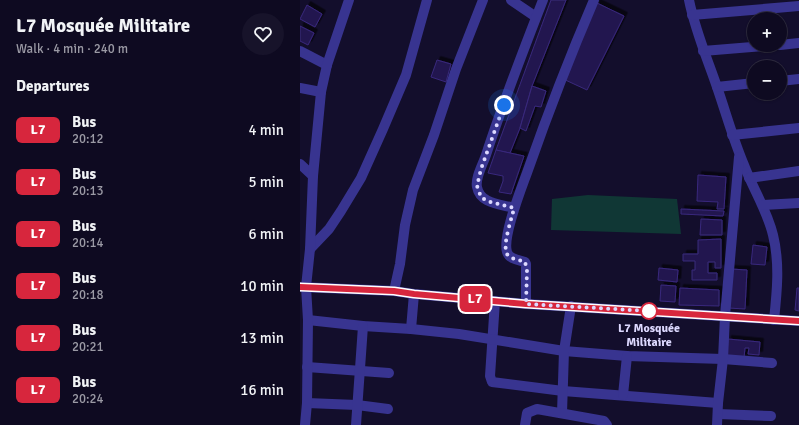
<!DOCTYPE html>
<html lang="en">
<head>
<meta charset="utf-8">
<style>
  :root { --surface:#0e0a21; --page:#17132a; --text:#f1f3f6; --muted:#9b9aa5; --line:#2e2b3f }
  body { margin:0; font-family:Signika,sans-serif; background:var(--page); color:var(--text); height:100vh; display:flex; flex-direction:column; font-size:15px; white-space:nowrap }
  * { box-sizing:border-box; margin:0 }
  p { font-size:13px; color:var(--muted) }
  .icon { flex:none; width:22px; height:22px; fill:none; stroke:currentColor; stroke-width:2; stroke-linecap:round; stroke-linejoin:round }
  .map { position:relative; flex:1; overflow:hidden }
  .drawer { display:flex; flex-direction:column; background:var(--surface); width:300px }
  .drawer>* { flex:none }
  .badge { padding:0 8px; border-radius:6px; font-size:14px; line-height:26px }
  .controls { position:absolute; left:447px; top:12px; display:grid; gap:8px }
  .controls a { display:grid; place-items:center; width:40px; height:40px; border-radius:50%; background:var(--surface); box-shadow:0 1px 3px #0004,0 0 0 1px var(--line); font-size:20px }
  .you { position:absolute; width:20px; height:20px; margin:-10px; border:3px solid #fff; border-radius:50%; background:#1a73e8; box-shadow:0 0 0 6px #1a73e833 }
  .map>.badge { position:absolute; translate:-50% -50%; box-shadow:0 0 0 2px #fff }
  h2 { padding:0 16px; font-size:15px; line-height:36px }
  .round { display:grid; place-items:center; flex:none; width:42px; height:42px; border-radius:21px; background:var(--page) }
  .head { display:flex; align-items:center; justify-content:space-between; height:68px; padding:0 16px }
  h1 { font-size:19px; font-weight:700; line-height:30px }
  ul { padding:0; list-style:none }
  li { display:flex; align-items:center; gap:12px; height:52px; padding:0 16px }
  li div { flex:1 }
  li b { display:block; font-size:15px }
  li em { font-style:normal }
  li .badge { min-width:44px; font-weight:700; text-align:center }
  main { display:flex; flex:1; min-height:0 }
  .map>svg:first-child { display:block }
  .green { fill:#103735 }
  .building { fill:#23184f; stroke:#39287d; filter:url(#shadow) }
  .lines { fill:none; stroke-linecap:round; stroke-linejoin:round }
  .minor { stroke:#383490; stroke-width:10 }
  .line-casing { stroke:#fff; stroke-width:9 }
  .line { stroke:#d7263d; stroke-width:6 }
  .walk { stroke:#ddd9ff; stroke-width:4; stroke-dasharray:0 7.2 }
  .stop-dot { fill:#fff; stroke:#d7263d; stroke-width:2 }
  .labels { text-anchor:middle; stroke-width:3; stroke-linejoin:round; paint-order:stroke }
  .stop-label { font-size:12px; font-weight:bold; fill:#ddd9ff; stroke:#130e2c }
</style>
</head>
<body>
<main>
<section class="drawer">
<div class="head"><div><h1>L7 Mosquée Militaire</h1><p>Walk · 4 min · 240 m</p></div><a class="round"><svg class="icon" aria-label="heart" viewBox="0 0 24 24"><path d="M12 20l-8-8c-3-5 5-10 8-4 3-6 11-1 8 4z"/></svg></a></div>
<h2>Departures</h2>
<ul>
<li><span class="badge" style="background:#d7263d;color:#fff">L7</span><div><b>Bus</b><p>20:12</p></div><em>4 min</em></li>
<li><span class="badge" style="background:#d7263d;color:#fff">L7</span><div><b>Bus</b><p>20:13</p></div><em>5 min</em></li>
<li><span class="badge" style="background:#d7263d;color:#fff">L7</span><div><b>Bus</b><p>20:14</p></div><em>6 min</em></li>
<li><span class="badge" style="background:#d7263d;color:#fff">L7</span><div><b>Bus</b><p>20:18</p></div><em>10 min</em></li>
<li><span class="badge" style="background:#d7263d;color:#fff">L7</span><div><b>Bus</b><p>20:21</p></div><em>13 min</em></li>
<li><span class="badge" style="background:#d7263d;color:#fff">L7</span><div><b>Bus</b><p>20:24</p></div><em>16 min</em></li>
</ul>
</section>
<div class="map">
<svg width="499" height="425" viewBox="0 0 499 425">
  <defs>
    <filter id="shadow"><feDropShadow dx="3.5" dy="-3.5" stdDeviation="0" flood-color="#0009"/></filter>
  </defs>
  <rect width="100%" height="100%" fill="#130e2c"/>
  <path class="green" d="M288,195l89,4 4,35 -130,-4 1,-31z"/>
  <g class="building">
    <path d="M251,0h15l-34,86 -12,42 -10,25 -14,-3z"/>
    <path d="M297,3l27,13 -37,74 -26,-12z"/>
    <path d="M7,5l15,9 -7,13 -15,-8z"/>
    <path d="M0,26l14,7 -6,12 -8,-4z"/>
    <path d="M137,60l14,4 -5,18 -15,-5z"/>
    <path d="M232,86l14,5 -5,16 -6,-1 -9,25 -6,-3z"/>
    <path d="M196,150l28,6 -13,38 -12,-2 4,-11v-5l-15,-3z"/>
    <path d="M398,175l28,2 -2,32h-7l1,-7 -21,-1z"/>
    <path d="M381,209l43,2 -1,5 -42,-2z"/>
    <path d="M401,219l21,1v15h-22z"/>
    <path d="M421,239v29h-6v-6h-7v11h9v7h-25v-10h3v-9h-12v-7h15v-14z"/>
    <path d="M453,245l14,2 -2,18 -14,-1z"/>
    <path d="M359,268l19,2 -1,12 -19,-2z"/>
    <path d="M431,269l16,1 -2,39 -17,-1z"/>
    <path d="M361,285l15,1 -1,16 -15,-1z"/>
    <path d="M380,288l39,2v16l-40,-1z"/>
    <path d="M497,288h2v23l-4,-1z"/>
    <path d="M428,339l32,3 -1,13 -11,-1 1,-6h-4l-1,10 -17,-2z"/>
  </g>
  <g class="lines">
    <g class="minor">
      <path d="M211,0l25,17"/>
      <path d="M389,0c6,30 18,58 28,87 9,26 16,52 27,78 9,24 23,45 29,70 7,28 4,57 1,85"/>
      <path d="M392,15l107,-9"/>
      <path d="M480,45l19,-2"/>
      <path d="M0,51l27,14"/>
      <path d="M403,51l72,-6"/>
      <path d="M480,81l19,-2"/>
      <path d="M417,87l37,-4"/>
      <path d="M0,88l21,4"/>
      <path d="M432,135l67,-7"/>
      <path d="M0,164l13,12"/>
      <path d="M449,178l50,-7"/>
      <path d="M463,205l36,-2"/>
      <path d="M214,208c-13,-4 -34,-4 -37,-21 -2,-9 6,-23 9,-32 17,-52 37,-104 57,-155"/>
      <path d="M10,249l19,-20 12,-18 20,-33 22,-49 23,-54 21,-75"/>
      <path d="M0,287l94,4 20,3 112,10 273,17"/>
      <path d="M94,291l6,-27 5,-39 8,-35 21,-55 22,-66 27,-69"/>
      <path d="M195,301l-5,75 2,6 71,9 155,12"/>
      <path d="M226,304v-40l-1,-2c-6,-2 -16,-3 -18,-10 -5,-16 15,-65 21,-82 20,-57 42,-114 66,-170"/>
      <path d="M8,320l55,6 48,3 48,5 105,17 63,5 96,3 49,4"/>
      <path d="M111,329l3,-35"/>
      <path d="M7,367l82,6"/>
      <path d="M323,395l4,-39"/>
      <path d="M7,403l50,2 31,4"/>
      <path d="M262,413l2,-62 7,-45"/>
      <path d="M418,414l53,2"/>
      <path d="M5,425l2,-22 1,-83 -2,-33 4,-38 3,-73 8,-84 6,-27 22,-65"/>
      <path d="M56,425l7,-99"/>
      <path d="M225,425l2,-12 10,-4 67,12 3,4"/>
      <path d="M417,425l1,-22 5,-44 2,-43 14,-159"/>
    </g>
  </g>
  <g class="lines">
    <defs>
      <path id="line" d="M0,287l94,4 20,3 112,10 273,17"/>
    </defs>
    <use href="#line" class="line-casing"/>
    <use href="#line" class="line"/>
    <path class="walk" d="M204,105l-23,64 -4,17 4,11 6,4 27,7c-2,10 -12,37 -7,46 3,5 13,6 18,8l2,8 -1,34 123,7"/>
  </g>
  <circle class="stop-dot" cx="349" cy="311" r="8"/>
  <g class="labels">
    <g class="stop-label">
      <text x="349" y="332">L7 Mosquée<tspan x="349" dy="14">Militaire</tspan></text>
    </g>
  </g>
</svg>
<div class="controls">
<a>+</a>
<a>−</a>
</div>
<div class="you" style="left:204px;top:105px"></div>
<b class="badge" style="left:175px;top:299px;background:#d7263d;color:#fff">L7</b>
</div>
</main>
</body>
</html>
